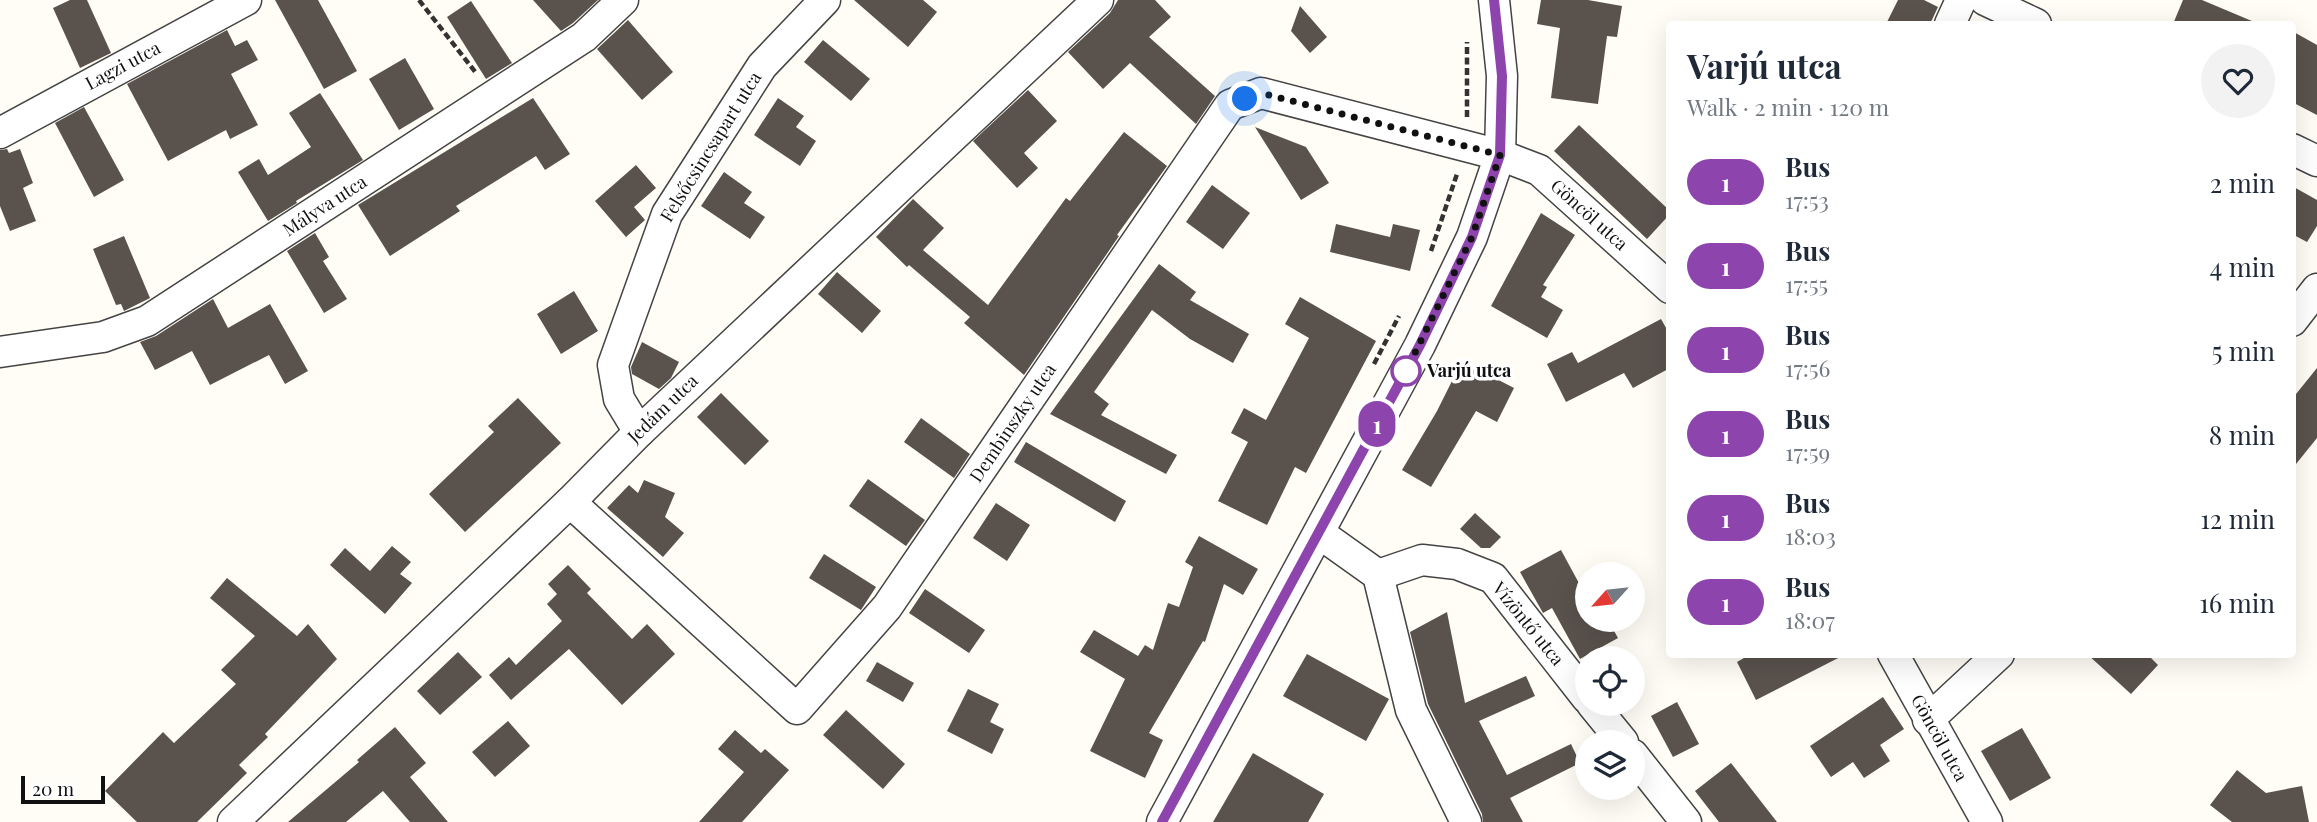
<!DOCTYPE html>
<html lang="en">
<head>
<meta charset="utf-8">
<style>
  :root { --surface:#fff; --page:#f2f2f3; --text:#1f2937; --muted:#747a83 }
  body { margin:0; font-family:"Playfair Display",serif; background:var(--page); color:var(--text); height:100vh; display:flex; flex-direction:column; font-size:26px; white-space:nowrap }
  * { box-sizing:border-box; margin:0 }
  p { font-size:23px; color:var(--muted) }
  .icon { flex:none; width:38px; height:38px; fill:none; stroke:currentColor; stroke-width:2; stroke-linecap:round; stroke-linejoin:round }
  .map { position:relative; flex:1; overflow:hidden }
  .drawer { position:absolute; left:1666px; top:21px; width:630px; height:637px; display:flex; flex-direction:column; background:var(--surface); border-radius:7px; box-shadow:0 7px 28px #0002 }
  .drawer>* { flex:none }
  .badge { padding:0 14px; border-radius:23px; font-size:24px; line-height:46px }
  .needle { width:46px; rotate:243deg }
  .controls { position:absolute; left:1575px; top:562px; display:grid; gap:14px }
  .controls a { display:grid; place-items:center; width:70px; height:70px; border-radius:50%; background:var(--surface); box-shadow:0 7px 28px #0002; font-size:35px }
  .scale { position:absolute; left:21px; bottom:18px; width:84px; box-sizing:border-box; padding-left:7px; border:4px solid #111; border-top:0; font-size:19px; line-height:24px; white-space:nowrap; color:#111; -webkit-text-stroke:5px #fff; paint-order:stroke }
  .you { position:absolute; width:35px; height:35px; margin:-18px; border:5px solid #fff; border-radius:50%; background:#1a73e8; box-shadow:0 0 0 10px #1a73e833 }
  .map>.badge { position:absolute; translate:-50% -50%; box-shadow:0 0 0 4px #fff }
  .round { display:grid; place-items:center; flex:none; width:74px; height:74px; border-radius:37px; background:var(--page) }
  .summary { display:flex; align-items:center; justify-content:space-between; height:119px; padding:0 21px }
  h1 { font-size:33px; font-weight:700; line-height:52px }
  ul { padding:0; list-style:none }
  li { display:flex; align-items:center; gap:21px; height:84px; padding:0 21px }
  li div { flex:1 }
  li b { display:block; font-size:26px }
  li em { font-style:normal }
  li .badge { min-width:77px; font-weight:700; text-align:center }
  .map>svg:first-child { display:block }
  .building { fill:#5a524d }
  .lines { fill:none; stroke-linecap:round; stroke-linejoin:round }
  .minor-casing { stroke:#444; stroke-width:33 }
  .path { stroke:#333; stroke-width:4.5; stroke-dasharray:7 3.5; stroke-linecap:butt }
  .minor { stroke:#fff; stroke-width:30 }
  .line-casing { stroke:#fff; stroke-width:16 }
  .line { stroke:#8e44ad; stroke-width:10 }
  .walk { stroke:#111; stroke-width:7; stroke-dasharray:0 12.6 }
  .stop-dot { fill:#fff; stroke:#8e44ad; stroke-width:3.5 }
  .labels { text-anchor:middle; stroke-width:7; stroke-linejoin:round; paint-order:stroke }
  .street-label { font-size:18px; fill:#111; stroke:#fff }
  .stop-label { font-size:18px; font-weight:bold; fill:#111; stroke:#fff; text-anchor:start }
</style>
</head>
<body>
<div class="map">
<svg width="2317" height="822" viewBox="0 0 2317 822">
  <rect width="100%" height="100%" fill="#fffdf5"/>
  <g class="building">
    <path d="M70,0h17l24,53 -31,15 -27,-60z"/>
    <path d="M275,0h43l39,71 -33,18z"/>
    <path d="M533,0h65l-25,23 -12,8z"/>
    <path d="M854,0h69l14,12 -29,35z"/>
    <path d="M1118,0h37l16,17 -22,20 66,59 -19,28 -66,-61 -27,26 -35,-37 42,-39z"/>
    <path d="M1541,0h47l34,6 -5,31 -10,-1 -9,68 -47,-6 9,-70 -23,-4z"/>
    <path d="M1898,0h26l14,7 -8,17h-44z"/>
    <path d="M2183,0h19l57,24h-86z"/>
    <path d="M471,1l41,62 -26,16 -39,-62z"/>
    <path d="M1300,6l27,31 -17,16 -19,-22z"/>
    <path d="M628,20l45,52 -31,28 -45,-51z"/>
    <path d="M227,30l8,16 12,-6 11,20 -27,14 27,51 -28,14 -4,-9 -58,31 -41,-77z"/>
    <path d="M2292,31l25,14v70l-25,-13z"/>
    <path d="M823,40l47,39 -19,22 -47,-39z"/>
    <path d="M405,58l29,51 -35,21 -30,-51z"/>
    <path d="M1028,90l29,31 -33,32 14,15 -21,20 -44,-47z"/>
    <path d="M320,93l43,67 -67,41 1,2 -29,18 -30,-49 21,-13 9,16 43,-28 -22,-34z"/>
    <path d="M533,98l37,56 -25,16 -9,-14 -80,50 4,5 -70,45 -32,-51z"/>
    <path d="M778,98l26,18 -8,11 20,14 -16,25 -46,-31z"/>
    <path d="M84,107l40,73 -30,17 -39,-74z"/>
    <path d="M1579,125l91,86v3l-23,25 -93,-88z"/>
    <path d="M1255,127l51,20 23,36 -28,17z"/>
    <path d="M1124,132l43,34 -50,69 2,1 -95,139 -60,-52 6,-6 -61,-52 -2,2 -31,-30 37,-38 31,29 -21,22 65,55 78,-107 4,3z"/>
    <path d="M7,149l2,4 11,-4 13,34 -10,5 13,33 -26,10 -10,-25v-56z"/>
    <path d="M636,165l20,23 -22,19 11,13 -19,17 -31,-36z"/>
    <path d="M724,172l28,20 -8,11 21,14 -15,22 -49,-33z"/>
    <path d="M1212,185l38,28 -27,36 -37,-27z"/>
    <path d="M2292,186l25,14v26l-10,16 -15,-8z"/>
    <path d="M1541,213l34,22 -32,50 4,2 -6,10 22,13 -16,28 -56,-32z"/>
    <path d="M1336,224l54,13 3,-13 27,6 -10,41 -80,-19z"/>
    <path d="M315,233l14,24 -6,4 24,38 -23,14 -37,-62z"/>
    <path d="M124,236l26,62 -26,13 -3,-7 -5,1 -23,-56z"/>
    <path d="M1159,264l37,28 -6,8 59,34 -16,29 -43,-24 -38,-29 -58,82 15,12 -8,11 76,40 -11,19 -116,-60z"/>
    <path d="M837,272l44,39 -19,22 -44,-39z"/>
    <path d="M574,291l24,40 -37,23 -24,-40z"/>
    <path d="M1300,297l76,44 -70,132 -11,-6 -28,58 -49,-24 30,-59 -17,-9 13,-25 22,12 43,-82 -24,-14z"/>
    <path d="M213,299l15,29 42,-24 38,67 -23,13 -16,-29 -59,30 -18,-34 -37,19 -15,-28 16,-6z"/>
    <path d="M1661,319l9,16v33l-37,20 -9,-15 -58,29 -19,-38 25,-12 6,11z"/>
    <path d="M642,342l37,20 -8,16 -12,11 -27,-15 -1,-7z"/>
    <path d="M1462,361l52,27 -17,34 -21,-11 -45,76 -29,-17 35,-59z"/>
    <path d="M2317,368v70l-25,31v-70z"/>
    <path d="M721,393l48,48 -24,24 -48,-48z"/>
    <path d="M518,398l43,45 -96,89 -36,-38 65,-62 -6,-6z"/>
    <path d="M921,418l49,36 -16,24 -50,-36z"/>
    <path d="M1026,442l100,59 -11,21 -101,-60z"/>
    <path d="M868,479l57,41 -19,26 -57,-40z"/>
    <path d="M644,480l31,13 -10,24 19,16 -21,24 -56,-49 22,-23 9,8z"/>
    <path d="M996,503l34,22 -23,36 -34,-23z"/>
    <path d="M1475,513l26,24 -11,11h-9l-21,-19z"/>
    <path d="M1199,536l59,33 -15,26 -19,-11 -19,58 -2,-1 -54,92 14,7 -18,38 -55,-27 35,-72 -45,-27 14,-22 44,26 7,-11 8,5 15,-47 11,4 14,-40 -8,-5z"/>
    <path d="M392,546l19,16 -11,12 12,9 -27,31 -55,-49 15,-17 25,23z"/>
    <path d="M1561,550l26,48v22h21l10,18 -38,21 -28,-51 -9,5 -23,-41z"/>
    <path d="M824,554l52,33 -15,23 -52,-32z"/>
    <path d="M568,565l23,24 -4,4 45,46 15,-15 28,30 -53,51 -53,-56 -58,51 -22,-25 20,-18 7,8 46,-44 -15,-17 10,-10 -9,-10z"/>
    <path d="M227,578l70,58 11,-12 29,35 -72,75 3,3 -29,28 8,8 -50,49h-60l-32,-31 58,-59 11,11 62,-59 -15,-14 34,-34 -45,-38z"/>
    <path d="M925,589l60,41 -16,23 -60,-40z"/>
    <path d="M1447,612l18,91 61,-27 9,20 -56,25 28,54 64,-31 9,19 -70,35 13,24h-40l-1,-8 -54,-110 -18,-72z"/>
    <path d="M458,652l24,25 -42,38 -23,-24z"/>
    <path d="M1307,654l82,45 -23,42 -83,-45z"/>
    <path d="M1751,654h95l-90,46 -19,-38z"/>
    <path d="M2087,654h60l11,11 -27,29z"/>
    <path d="M877,662l37,21 -11,19 -37,-21z"/>
    <path d="M968,689l31,15 -9,18 14,7 -12,25 -45,-23z"/>
    <path d="M1883,697l21,32 -24,16 10,16 -26,17 -11,-16 -22,15 -21,-31z"/>
    <path d="M1677,702l22,42 -26,13 -22,-41z"/>
    <path d="M846,710l59,54 -22,25 -60,-54z"/>
    <path d="M508,721l22,25 -35,31 -23,-25z"/>
    <path d="M395,727l31,36 -16,14 38,45h-38l-27,-31 -37,31h-58l71,-60 -2,-2z"/>
    <path d="M2022,728l29,50 -41,23 -29,-50z"/>
    <path d="M735,730l26,23 4,-4 24,21 -47,52h-43l45,-50 -26,-23z"/>
    <path d="M1253,753l71,41 -16,28h-95z"/>
    <path d="M1731,763l46,59h-58l-24,-31z"/>
    <path d="M2237,770l29,23 36,-7 7,36h-77l-22,-17z"/>
  </g>
  <g class="lines">
    <defs>
      <g id="minor">
        <path d="M1985,0l51,24"/>
        <path d="M1950,24l11,-24"/>
        <path d="M0,133l246,-133"/>
        <path d="M2292,149l25,12"/>
        <path d="M2292,321l25,-32"/>
        <path d="M0,352l103,-15 44,-16 437,-284 39,-37"/>
        <path d="M639,432l-20,-33 -6,-34 54,-151 95,-148 63,-66"/>
        <path d="M570,502l227,207 90,-102 343,-502 31,-12 239,62 39,15 131,118"/>
        <path d="M1319,533l59,42 33,135 55,112"/>
        <path d="M1378,575l44,-15 35,4 36,14 94,120"/>
        <path d="M1893,654l94,168"/>
        <path d="M1592,704l31,38"/>
        <path d="M1928,720l71,-66"/>
        <path d="M1633,755l53,67"/>
        <path d="M233,822l337,-320 69,-70 459,-432"/>
        <path d="M1162,822l258,-477 52,-108 28,-82 2,-79 -8,-76"/>
      </g>
    </defs>
    <use href="#minor" class="minor-casing"/>
    <g class="path">
      <path d="M419,0l57,73"/>
      <path d="M1467,117v-75"/>
      <path d="M1431,251l26,-77"/>
      <path d="M1374,364l25,-48"/>
    </g>
    <use href="#minor" class="minor"/>
  </g>
  <g class="lines">
    <defs>
      <path id="line" d="M1162,822l258,-477 52,-108 28,-82 2,-79 -8,-76"/>
    </defs>
    <use href="#line" class="line-casing"/>
    <use href="#line" class="line"/>
    <path class="walk" d="M1245,99l16,-6 239,62 -28,82 -66,134"/>
  </g>
  <circle class="stop-dot" cx="1406" cy="371" r="14"/>
  <g class="labels">
    <g class="street-label">
      <text transform="translate(123 66) rotate(-28)" y="6">Lagzi utca</text>
      <text transform="translate(711 147) rotate(-58)" y="6">Felsőcsincsapart utca</text>
      <text transform="translate(325 206) rotate(-33)" y="6">Mályva utca</text>
      <text transform="translate(1589 215) rotate(42)" y="6">Göncöl utca</text>
      <text transform="translate(663 409) rotate(-44)" y="6">Jedám utca</text>
      <text transform="translate(1013 423) rotate(-56)" y="6">Dembinszky utca</text>
      <text transform="translate(1528 624) rotate(51)" y="6">Vízöntő utca</text>
      <text transform="translate(1939 738) rotate(61)" y="6">Göncöl utca</text>
    </g>
    <g class="stop-label">
      <text x="1427" y="377">Varjú utca</text>
    </g>
  </g>
</svg>
<div class="controls">
<a><svg class="needle" viewBox="-14 -14 28 28"><path d="M0-13l5 13h-10z" fill="#e53935"/><path d="M0 13l5-13h-10z" fill="#747a83"/></svg></a>
<a><svg class="icon" aria-label="locate" viewBox="0 0 24 24"><circle cx="12" cy="12" r="6"/><path d="M12 2v4M12 18v4M2 12h4M18 12h4"/></svg></a>
<a><svg class="icon" aria-label="layers" viewBox="0 0 24 24"><path d="M12 4l9 5-9 5-9-5zM3 14l9 5 9-5"/></svg></a>
</div>
<div class="scale">20 m</div>
<div class="you" style="left:1245px;top:99px"></div>
<b class="badge" style="left:1377px;top:424px;background:#8e44ad;color:#fff">1</b>
<section class="drawer">
<div class="summary"><div><h1>Varjú utca</h1><p>Walk · 2 min · 120 m</p></div><a class="round"><svg class="icon" aria-label="heart" viewBox="0 0 24 24"><path d="M12 20l-8-8c-3-5 5-10 8-4 3-6 11-1 8 4z"/></svg></a></div>
<ul>
<li><span class="badge" style="background:#8e44ad;color:#fff">1</span><div><b>Bus</b><p>17:53</p></div><em>2 min</em></li>
<li><span class="badge" style="background:#8e44ad;color:#fff">1</span><div><b>Bus</b><p>17:55</p></div><em>4 min</em></li>
<li><span class="badge" style="background:#8e44ad;color:#fff">1</span><div><b>Bus</b><p>17:56</p></div><em>5 min</em></li>
<li><span class="badge" style="background:#8e44ad;color:#fff">1</span><div><b>Bus</b><p>17:59</p></div><em>8 min</em></li>
<li><span class="badge" style="background:#8e44ad;color:#fff">1</span><div><b>Bus</b><p>18:03</p></div><em>12 min</em></li>
<li><span class="badge" style="background:#8e44ad;color:#fff">1</span><div><b>Bus</b><p>18:07</p></div><em>16 min</em></li>
</ul>
</section>
</div>
</body>
</html>
